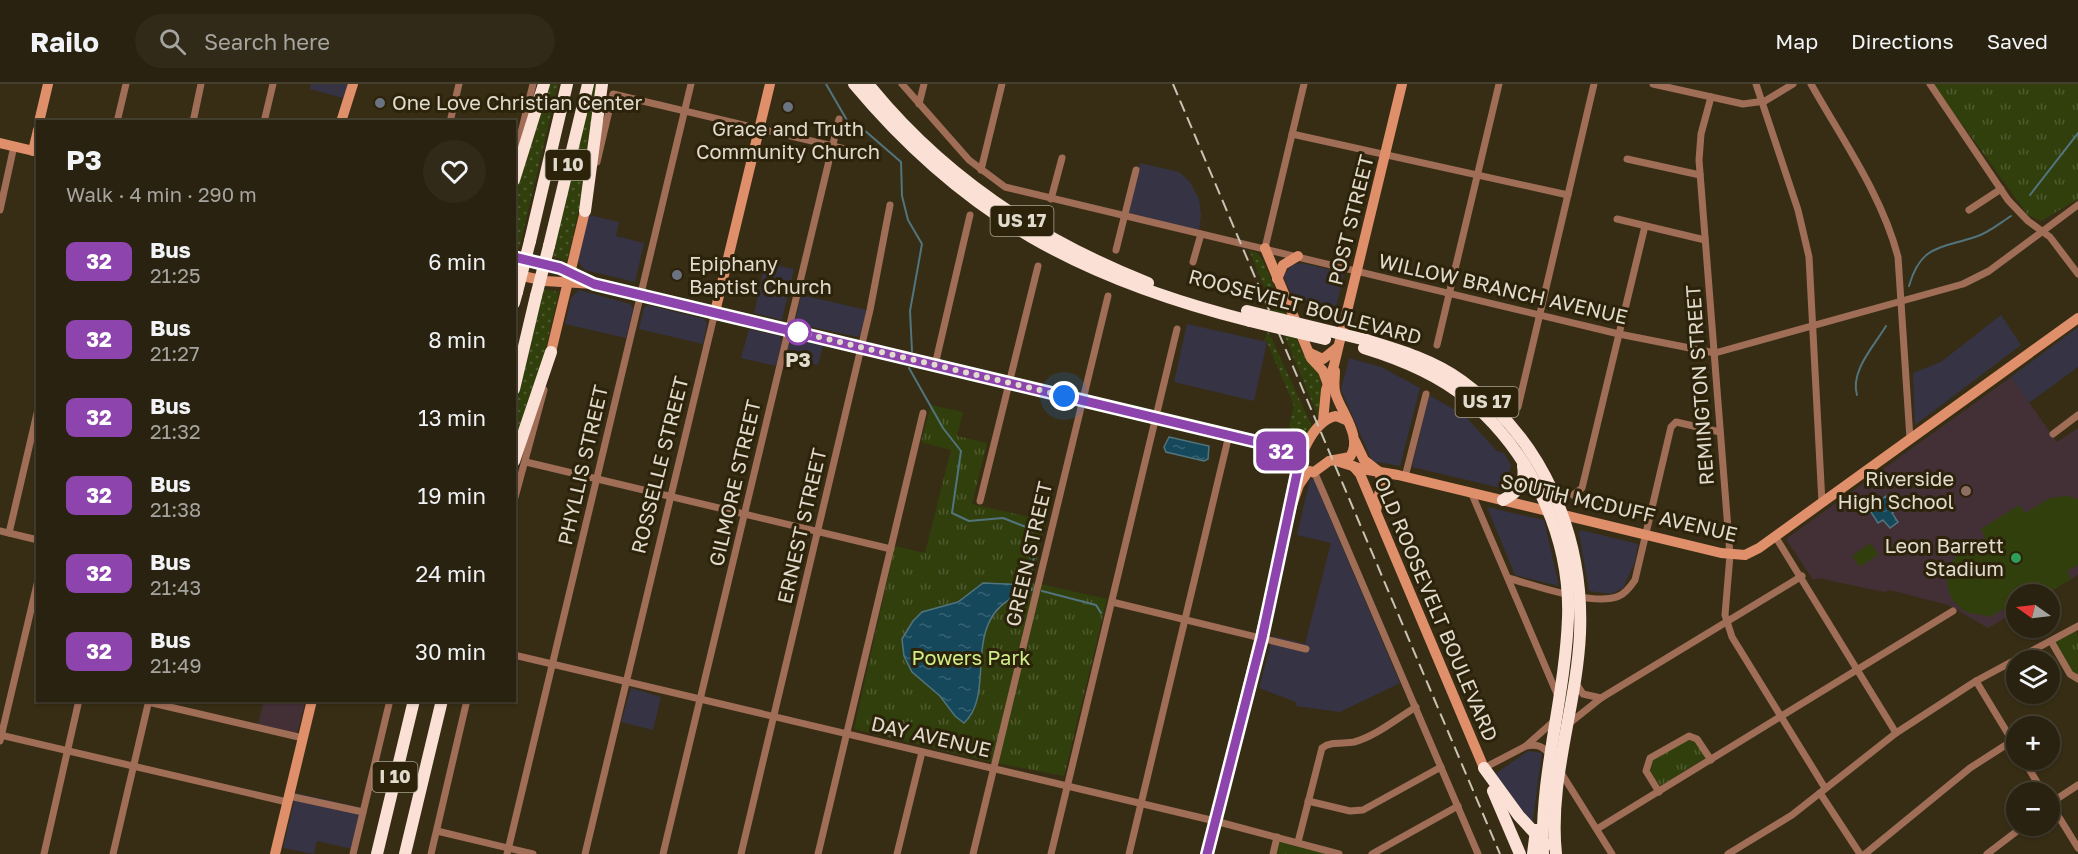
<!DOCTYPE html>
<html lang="en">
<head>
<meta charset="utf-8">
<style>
  :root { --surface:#292210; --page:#312a19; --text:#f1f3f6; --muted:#a5a49f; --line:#453f30 }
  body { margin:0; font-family:"Golos Text",sans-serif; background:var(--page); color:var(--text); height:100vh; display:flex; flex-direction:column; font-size:22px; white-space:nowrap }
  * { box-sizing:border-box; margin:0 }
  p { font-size:20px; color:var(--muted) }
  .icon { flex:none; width:33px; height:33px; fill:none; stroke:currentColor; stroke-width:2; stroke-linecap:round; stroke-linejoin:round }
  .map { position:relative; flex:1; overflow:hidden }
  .side { position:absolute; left:36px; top:36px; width:480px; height:582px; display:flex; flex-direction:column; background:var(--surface); border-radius:0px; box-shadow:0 2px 4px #0004,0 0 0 2px var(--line) }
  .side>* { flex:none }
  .badge { padding:0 12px; border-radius:9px; font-size:21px; line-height:39px }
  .needle { width:39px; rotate:284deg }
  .buttons { position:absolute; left:2006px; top:500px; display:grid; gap:12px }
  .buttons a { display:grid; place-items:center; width:54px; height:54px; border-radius:50%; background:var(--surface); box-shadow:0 2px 4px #0004,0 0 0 2px var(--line); font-size:30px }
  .you { position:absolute; width:30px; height:30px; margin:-15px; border:4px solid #fff; border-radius:50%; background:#1a73e8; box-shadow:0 0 0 9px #1a73e833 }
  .map>.badge { position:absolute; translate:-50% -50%; box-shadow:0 0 0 3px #fff }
  .round { display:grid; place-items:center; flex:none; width:63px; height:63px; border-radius:32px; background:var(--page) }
  .overview { display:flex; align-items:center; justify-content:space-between; height:102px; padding:0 30px }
  h1 { font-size:28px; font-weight:700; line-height:45px }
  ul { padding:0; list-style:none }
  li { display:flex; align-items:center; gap:18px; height:78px; padding:0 30px }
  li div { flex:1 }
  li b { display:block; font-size:22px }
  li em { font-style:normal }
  li .badge { min-width:66px; font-weight:700; text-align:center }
  header { display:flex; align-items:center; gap:36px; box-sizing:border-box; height:84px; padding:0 30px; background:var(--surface); border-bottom:2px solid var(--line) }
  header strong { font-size:28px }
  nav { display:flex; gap:33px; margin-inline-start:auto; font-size:21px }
  .search { width:420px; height:54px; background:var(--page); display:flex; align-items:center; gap:15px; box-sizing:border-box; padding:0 21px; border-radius:33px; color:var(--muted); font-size:22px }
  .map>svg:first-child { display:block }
  .commercial { fill:#363344 }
  .education { fill:#433036 }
  .grass { fill:url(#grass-dots) }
  .park { fill:url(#park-tufts) }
  .pitch { fill:#313f0d }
  .water { fill:url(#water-ripples); stroke:#52747d; stroke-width:1.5 }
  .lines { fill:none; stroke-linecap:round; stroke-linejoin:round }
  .stream { stroke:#52747d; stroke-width:2 }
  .street { stroke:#a06d57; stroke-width:7 }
  .secondary { stroke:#e08f6b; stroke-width:10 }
  .highway { stroke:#fae0d5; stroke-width:12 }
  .rail { stroke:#c9c3b3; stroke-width:2; stroke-dasharray:12 6; stroke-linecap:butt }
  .highway-bridge { stroke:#fae0d5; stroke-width:12 }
  .line-casing { stroke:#fff; stroke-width:14 }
  .line { stroke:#8e44ad; stroke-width:9 }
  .walk { stroke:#e1dbcd; stroke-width:6; stroke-dasharray:0 10.8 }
  .worship-dot { fill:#6b7280; stroke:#2d230b; stroke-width:2 }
  .stop-dot { fill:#fff; stroke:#8e44ad; stroke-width:3 }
  .education-dot { fill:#8d6e63; stroke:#2d230b; stroke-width:2 }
  .leisure-dot { fill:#2e9e5b; stroke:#2d230b; stroke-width:2 }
  .labels { text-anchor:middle; stroke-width:6; stroke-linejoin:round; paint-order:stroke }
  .shield { fill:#2d230b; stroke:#aba493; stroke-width:1.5 }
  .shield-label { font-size:18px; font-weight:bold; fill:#e1dbcd }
  .poi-label { font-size:20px; fill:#e1dbcd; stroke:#2d230b; text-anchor:start }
  .street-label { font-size:20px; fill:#e1dbcd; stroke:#2d230b }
  .stop-label { font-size:20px; font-weight:bold; fill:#e1dbcd; stroke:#2d230b }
  .park-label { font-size:20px; fill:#cfef89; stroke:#2d230b }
</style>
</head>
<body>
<header>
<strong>Railo</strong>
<div class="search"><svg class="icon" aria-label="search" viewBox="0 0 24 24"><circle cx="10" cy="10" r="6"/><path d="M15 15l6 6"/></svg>Search here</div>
<nav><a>Map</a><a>Directions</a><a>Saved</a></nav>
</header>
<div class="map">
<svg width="2078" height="770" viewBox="0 0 2078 770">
  <defs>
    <pattern id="grass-dots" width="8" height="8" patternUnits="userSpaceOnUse" patternTransform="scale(1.5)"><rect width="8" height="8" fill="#313f0d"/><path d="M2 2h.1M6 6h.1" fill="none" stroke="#4f5a2f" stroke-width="1.8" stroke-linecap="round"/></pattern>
    <pattern id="park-tufts" width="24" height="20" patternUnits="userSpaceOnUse" patternTransform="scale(1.5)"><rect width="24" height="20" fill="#313f0d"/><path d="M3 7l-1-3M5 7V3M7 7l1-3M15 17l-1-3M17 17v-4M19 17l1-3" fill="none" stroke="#4f5a2f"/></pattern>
    <pattern id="water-ripples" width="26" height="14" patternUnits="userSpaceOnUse" patternTransform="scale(1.5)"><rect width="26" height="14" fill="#15485b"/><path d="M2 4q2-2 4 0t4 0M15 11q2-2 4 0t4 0" fill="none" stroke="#376271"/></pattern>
  </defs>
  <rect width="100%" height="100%" fill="#372d15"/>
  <g class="commercial">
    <path d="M311,0h37l-5,14 -33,-9z"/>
    <path d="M1140,79l39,9 11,10 9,17 2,16 -2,16 -71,-18z"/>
    <path d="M589,131l30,7 -3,14 28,7 -9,39 -50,-12 -8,-10z"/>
    <path d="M765,179l29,6 -12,51 -28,-7z"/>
    <path d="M1301,179l43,10 -8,34 -43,-9 -10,-22 9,-11z"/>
    <path d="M579,206l51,14 3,5 -7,29 -61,-14 6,-26z"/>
    <path d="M801,211l66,15 -6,23 -3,4 -63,-14z"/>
    <path d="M648,221l56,14 3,4 -4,21 -64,-15 5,-21z"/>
    <path d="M2001,231l20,30 -106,80 -2,-52 28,-11z"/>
    <path d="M1187,240l80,18 -13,59 -80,-19z"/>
    <path d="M2078,243v40l-49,36 -18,-26z"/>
    <path d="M749,245l31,7 2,5 -6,25 -35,-8z"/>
    <path d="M791,254l32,8 -5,19 -33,-8z"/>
    <path d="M1349,274l32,9 39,21 -20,78 -28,-5 -31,-71z"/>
    <path d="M1429,311l36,21 32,35 7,2 7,12 -6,24 -93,-22z"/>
    <path d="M1310,395l4,1 86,203 -60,29 -44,-6v-4l-37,-14 14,-52 32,8 26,-101 -34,-8z"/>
    <path d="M1487,423l57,13 15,66 -44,-11z"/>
    <path d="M1581,446l57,14 -3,18 -12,26 -12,6 -22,-3 -10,-58z"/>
    <path d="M631,604l30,9 -8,33 -32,-8z"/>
    <path d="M1528,667l14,2 -10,73 -37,-52z"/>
    <path d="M296,709l71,16 -10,41 -40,-9 -3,13 -31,-6z"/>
  </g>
  <g class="education">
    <path d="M2011,293l46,65 21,-14v147l-32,19h-30v18l-28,16 -40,-23 -58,-15 -6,2 -66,-14 -5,2 -27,-41z"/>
    <path d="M264,617l41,2 -8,30 -39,-9z"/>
  </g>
  <g class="grass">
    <path d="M547,0h11l-39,165 -4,-1v-53z"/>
    <path d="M591,0h5l-14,112 -15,65 -16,-5z"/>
    <path d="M1249,166l8,3 5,6 40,92c4,8 10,12 15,19 7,10 4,38 2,49z"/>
    <path d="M543,205l16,3 -15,63 -29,89v-36z"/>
    <path d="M1268,247l45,98 -15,14 -12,-3 8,-34 -27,-64 -3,-1z"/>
  </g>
  <g class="park">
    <path d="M1933,0h145v115l-37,22 -13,-6z"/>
    <path d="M931,321l32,7 -6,24 30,7 -15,61 74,17 -15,61 76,17 -43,177 -77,-15 -133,-32 41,-183 30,7 26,-103 -30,-8z"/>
    <path d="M2075,546l3,6v41l-8,-7 -16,-28z"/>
    <path d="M1689,654l8,3 8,17 -45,28 -11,-16 2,-9z"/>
    <path d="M1279,756l54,14h-57z"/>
  </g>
  <g class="pitch">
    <path d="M2067,412l11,3v66l-11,6 4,8 -25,15h-30v8l-27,15c-7,-3 -18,-2 -26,-7 -19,-13 -21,-39 -6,-55 7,-8 19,-13 28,-18l-4,-8 38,-24 6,8 25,-15z"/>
    <path d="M1870,459l9,11 -19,13 -8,-11z"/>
  </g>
  <g class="water">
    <path d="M1169,353l40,9 -1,13 -4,2 -38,-9 -2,-5z"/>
    <path d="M1886,412l10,14 -4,3 6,9 -8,6 -7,-8 -5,3 -9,-14z"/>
    <path d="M983,499l48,2 1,5c-79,21 -32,100 -68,133l-9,-7 -15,-20 -28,-24 -8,-16 -2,-17 11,-18 9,-9 36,-10z"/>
  </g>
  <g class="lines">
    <g class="stream">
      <path d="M826,0l22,38 15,7 38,33 1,34 6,24 14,24 -12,67 2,40"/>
      <path d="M2030,111l48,-62"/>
      <path d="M1909,202c12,-41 30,-37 66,-49 12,-3 25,-14 36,-21"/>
      <path d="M909,284l34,60 18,23 -9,62 17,8 34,-3 23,9 8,9 1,14 -6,37"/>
      <path d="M1857,311c-7,-24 17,-49 29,-69"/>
      <path d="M1042,507l54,14 5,8"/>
    </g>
    <g class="street">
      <path d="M902,0l67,76 36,27 614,147 96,19 248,-69 26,-13 89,-66"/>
      <path d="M1653,0l90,20 22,-3 28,-17"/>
      <path d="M1756,0l42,126 11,47 13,246"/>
      <path d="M1811,0c31,55 71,111 87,173l12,182"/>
      <path d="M1930,0l78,116 20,21 22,16 28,37"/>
      <path d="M1711,13l-10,37 -2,26 31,395 -5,60 7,22 93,151"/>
      <path d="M919,20l5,-20"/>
      <path d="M117,38l9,-38"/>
      <path d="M193,38l8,-38"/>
      <path d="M264,38l9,-38"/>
      <path d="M450,38l9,-38"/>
      <path d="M1292,50l276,61"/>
      <path d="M1627,75l73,16"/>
      <path d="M514,77l19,-77"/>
      <path d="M597,78l16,-68 262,62"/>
      <path d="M981,86l21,-86"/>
      <path d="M1051,115l11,-41"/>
      <path d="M0,126l14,-64"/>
      <path d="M1969,126l32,-21"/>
      <path d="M1617,135l88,21"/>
      <path d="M1265,164l39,-164"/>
      <path d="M1116,166l20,-80"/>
      <path d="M1193,178l8,-28"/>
      <path d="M1437,261l62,-261"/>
      <path d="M935,281l35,-150"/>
      <path d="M1518,323l76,-323"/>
      <path d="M2053,350l25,-19"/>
      <path d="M526,378l365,87"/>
      <path d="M1311,389l5,3 10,23 152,355"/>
      <path d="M1405,393l21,-83"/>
      <path d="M1471,408l86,202"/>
      <path d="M1573,411l9,-7 63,-262"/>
      <path d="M514,417l30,-111"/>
      <path d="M980,417l58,-235"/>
      <path d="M0,447l38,9"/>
      <path d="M9,449l29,-124"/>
      <path d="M1775,452l121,197"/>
      <path d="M1508,494c26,7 86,29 111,18 7,-3 12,-10 16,-16l36,-153 5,-5 44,10"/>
      <path d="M1112,518l194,47"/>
      <path d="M2051,557l19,33 8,5"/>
      <path d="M514,571l701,166 124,33"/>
      <path d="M1976,597l40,66"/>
      <path d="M1575,598l8,12 18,4"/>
      <path d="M148,618l155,36"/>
      <path d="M1571,638l30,-24 201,-122"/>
      <path d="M0,651l287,67"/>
      <path d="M0,657l38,-161"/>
      <path d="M1526,662c12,-2 17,0 25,10"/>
      <path d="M2023,675l20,33"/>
      <path d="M1484,684l42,-22 28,-25"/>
      <path d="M1560,687l52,83"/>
      <path d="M1659,708l-13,-21 4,-13 39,-22 8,3 14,21"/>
      <path d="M1820,709l40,61"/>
      <path d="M289,712l74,16"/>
      <path d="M1308,717l42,10 13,-1 78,-43"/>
      <path d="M2049,717l29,47"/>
      <path d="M2049,720l29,-19"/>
      <path d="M1597,745l356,-218"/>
      <path d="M437,747l96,23"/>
      <path d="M1298,758l24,-94c9,-7 21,-4 32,-6 22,-6 42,-23 62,-35"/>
      <path d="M44,770l35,-154"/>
      <path d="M113,770l36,-154"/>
      <path d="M353,770l37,-154"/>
      <path d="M431,770l36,-154"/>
      <path d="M507,770l184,-770"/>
      <path d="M585,770l130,-542"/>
      <path d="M663,770l176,-735"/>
      <path d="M741,770l129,-544 20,-105"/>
      <path d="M818,770l105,-441"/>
      <path d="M897,770l25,-102"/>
      <path d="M973,770l135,-558"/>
      <path d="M1051,770l126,-525"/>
      <path d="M1129,770l100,-419"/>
      <path d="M1273,770l4,-17"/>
      <path d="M1372,770l86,-48"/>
      <path d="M1728,770l64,-39 104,-82 80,-52 102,-55"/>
      <path d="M1865,770l105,-86 42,-27"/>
      <path d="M1987,770l38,-29"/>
    </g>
    <g class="secondary">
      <path d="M39,38l9,-38"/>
      <path d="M341,38l12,-38"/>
      <path d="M0,59l38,9"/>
      <path d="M33,67l5,-21"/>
      <path d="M1265,164l46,110 12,13 4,11"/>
      <path d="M514,173l34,7 43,19"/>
      <path d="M514,190l31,7 49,3 38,9 642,153c10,-4 20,3 32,-1"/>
      <path d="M1277,195l6,-14 15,-9"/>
      <path d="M715,228l55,-228"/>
      <path d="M551,268l34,-141"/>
      <path d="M1310,269l13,6 15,-12"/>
      <path d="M1323,337l3,-31 8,-25 68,-281"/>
      <path d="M1355,357l9,19 14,11"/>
      <path d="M1333,376l29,9 36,6 323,78 24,2 14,-7 319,-230"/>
      <path d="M1300,378l3,8 11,2 15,-11 21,-4c13,-19 -8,-44 -14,-62 -3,-8 -1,-17 -1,-24"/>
      <path d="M1353,382l7,8 124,294"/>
      <path d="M1292,405c4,-23 18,-68 44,-73l12,5"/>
      <path d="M1376,427l6,-31 -4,-9"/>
      <path d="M275,770l37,-154"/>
      <path d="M1207,770l85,-349 7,-20 9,-13"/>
    </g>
    <g class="highway">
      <path d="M854,0c112,134 229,195 396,237"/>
      <path d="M868,0c74,92 171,156 280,199"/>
      <path d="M514,96l30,-96"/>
      <path d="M585,127l17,-127"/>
      <path d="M530,157l37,-157"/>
      <path d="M549,162l39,-162"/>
      <path d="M514,219l3,-11"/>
      <path d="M1366,256c33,10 67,20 96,41 81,58 122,154 118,252 -3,73 -32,147 -24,221"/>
      <path d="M1364,264c36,11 73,26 102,50 64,52 105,138 102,220 -3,80 -28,156 -25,236"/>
      <path d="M514,305l22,-93"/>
      <path d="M514,377l37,-109"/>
      <path d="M1503,416c15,-8 23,-16 20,-34"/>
      <path d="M1484,684l35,48 27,29"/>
      <path d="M1493,707l27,63"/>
      <path d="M377,770l37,-154"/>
      <path d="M405,770l37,-154"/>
      <path d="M1533,770l3,-24"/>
    </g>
    <path class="rail" d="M1173,0l327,770"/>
    <g class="highway-bridge">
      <path d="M517,208l13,-51"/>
      <path d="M536,212l13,-50"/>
      <path d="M1247,227l119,29"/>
      <path d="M1250,237l75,18"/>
    </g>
  </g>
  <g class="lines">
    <defs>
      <path id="line" d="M514,173l46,11 34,16 680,162 26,13 -38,179 -55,216"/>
    </defs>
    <use href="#line" class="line-casing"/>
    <use href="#line" class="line"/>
    <path class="walk" d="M798,248l266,64"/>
  </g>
  <g class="worship-dot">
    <circle cx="380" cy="19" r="6"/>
    <circle cx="788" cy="23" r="6"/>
    <circle cx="677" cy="191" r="6"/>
  </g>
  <circle class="stop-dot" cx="798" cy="248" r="12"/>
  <circle class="education-dot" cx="1966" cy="407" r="6"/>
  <circle class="leisure-dot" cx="2016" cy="474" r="6"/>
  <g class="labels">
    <g class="shield">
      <rect x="545.5" y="66" width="45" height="30" rx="4.5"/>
      <rect x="990.5" y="122" width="63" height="30" rx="4.5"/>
      <rect x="1455.5" y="303" width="63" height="30" rx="4.5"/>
      <rect x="372.5" y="678" width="45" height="30" rx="4.5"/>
    </g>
    <g class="shield-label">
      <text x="568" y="87">I 10</text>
      <text x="1022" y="143">US 17</text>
      <text x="1487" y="324">US 17</text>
      <text x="395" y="699">I 10</text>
    </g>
    <g class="poi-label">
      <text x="392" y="26">One Love Christian Center</text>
      <text x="788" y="52" text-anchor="middle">Grace and Truth<tspan x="788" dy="23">Community Church</tspan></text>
      <text x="689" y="187">Epiphany<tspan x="689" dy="23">Baptist Church</tspan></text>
      <text x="1954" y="402" text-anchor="end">Riverside<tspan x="1954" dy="23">High School</tspan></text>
      <text x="2004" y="469" text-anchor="end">Leon Barrett<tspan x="2004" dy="23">Stadium</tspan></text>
    </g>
    <g class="street-label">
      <text transform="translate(1351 136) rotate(-76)" y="7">POST STREET</text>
      <text transform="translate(1503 205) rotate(13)" y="7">WILLOW BRANCH AVENUE</text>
      <text transform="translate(1305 223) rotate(15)" y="7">ROOSEVELT BOULEVARD</text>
      <text transform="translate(1700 301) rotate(-94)" y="7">REMINGTON STREET</text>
      <text transform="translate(583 381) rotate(-77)" y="7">PHYLLIS STREET</text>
      <text transform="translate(660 381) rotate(-76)" y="7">ROSSELLE STREET</text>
      <text transform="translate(735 399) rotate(-77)" y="7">GILMORE STREET</text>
      <text transform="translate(1619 424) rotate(13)" y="7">SOUTH MCDUFF AVENUE</text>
      <text transform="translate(802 442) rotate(-77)" y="7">ERNEST STREET</text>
      <text transform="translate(1029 470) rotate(-77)" y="7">GREEN STREET</text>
      <text transform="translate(1436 525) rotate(67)" y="7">OLD ROOSEVELT BOULEVARD</text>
      <text transform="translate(931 653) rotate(13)" y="7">DAY AVENUE</text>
    </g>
    <g class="stop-label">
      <text x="798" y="283">P3</text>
    </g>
    <g class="park-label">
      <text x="971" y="581">Powers Park</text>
    </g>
  </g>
</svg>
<div class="buttons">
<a><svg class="needle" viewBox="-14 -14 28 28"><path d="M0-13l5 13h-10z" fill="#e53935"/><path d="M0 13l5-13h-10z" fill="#a5a49f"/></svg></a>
<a><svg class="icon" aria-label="layers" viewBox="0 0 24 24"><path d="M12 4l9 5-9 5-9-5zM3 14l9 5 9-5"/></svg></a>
<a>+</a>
<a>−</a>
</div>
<div class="you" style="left:1064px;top:312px"></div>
<b class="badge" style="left:1281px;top:367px;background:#8e44ad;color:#fff">32</b>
<section class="side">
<div class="overview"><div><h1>P3</h1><p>Walk · 4 min · 290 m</p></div><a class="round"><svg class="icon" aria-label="heart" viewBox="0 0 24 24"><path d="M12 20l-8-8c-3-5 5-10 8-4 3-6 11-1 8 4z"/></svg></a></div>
<ul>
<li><span class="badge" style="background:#8e44ad;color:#fff">32</span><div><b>Bus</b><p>21:25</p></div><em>6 min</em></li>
<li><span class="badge" style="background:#8e44ad;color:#fff">32</span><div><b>Bus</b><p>21:27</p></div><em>8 min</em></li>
<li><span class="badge" style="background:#8e44ad;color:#fff">32</span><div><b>Bus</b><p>21:32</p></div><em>13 min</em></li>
<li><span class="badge" style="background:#8e44ad;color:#fff">32</span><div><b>Bus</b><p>21:38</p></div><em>19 min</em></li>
<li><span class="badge" style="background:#8e44ad;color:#fff">32</span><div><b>Bus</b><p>21:43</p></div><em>24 min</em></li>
<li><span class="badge" style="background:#8e44ad;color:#fff">32</span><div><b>Bus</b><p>21:49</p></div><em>30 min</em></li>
</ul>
</section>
</div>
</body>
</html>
